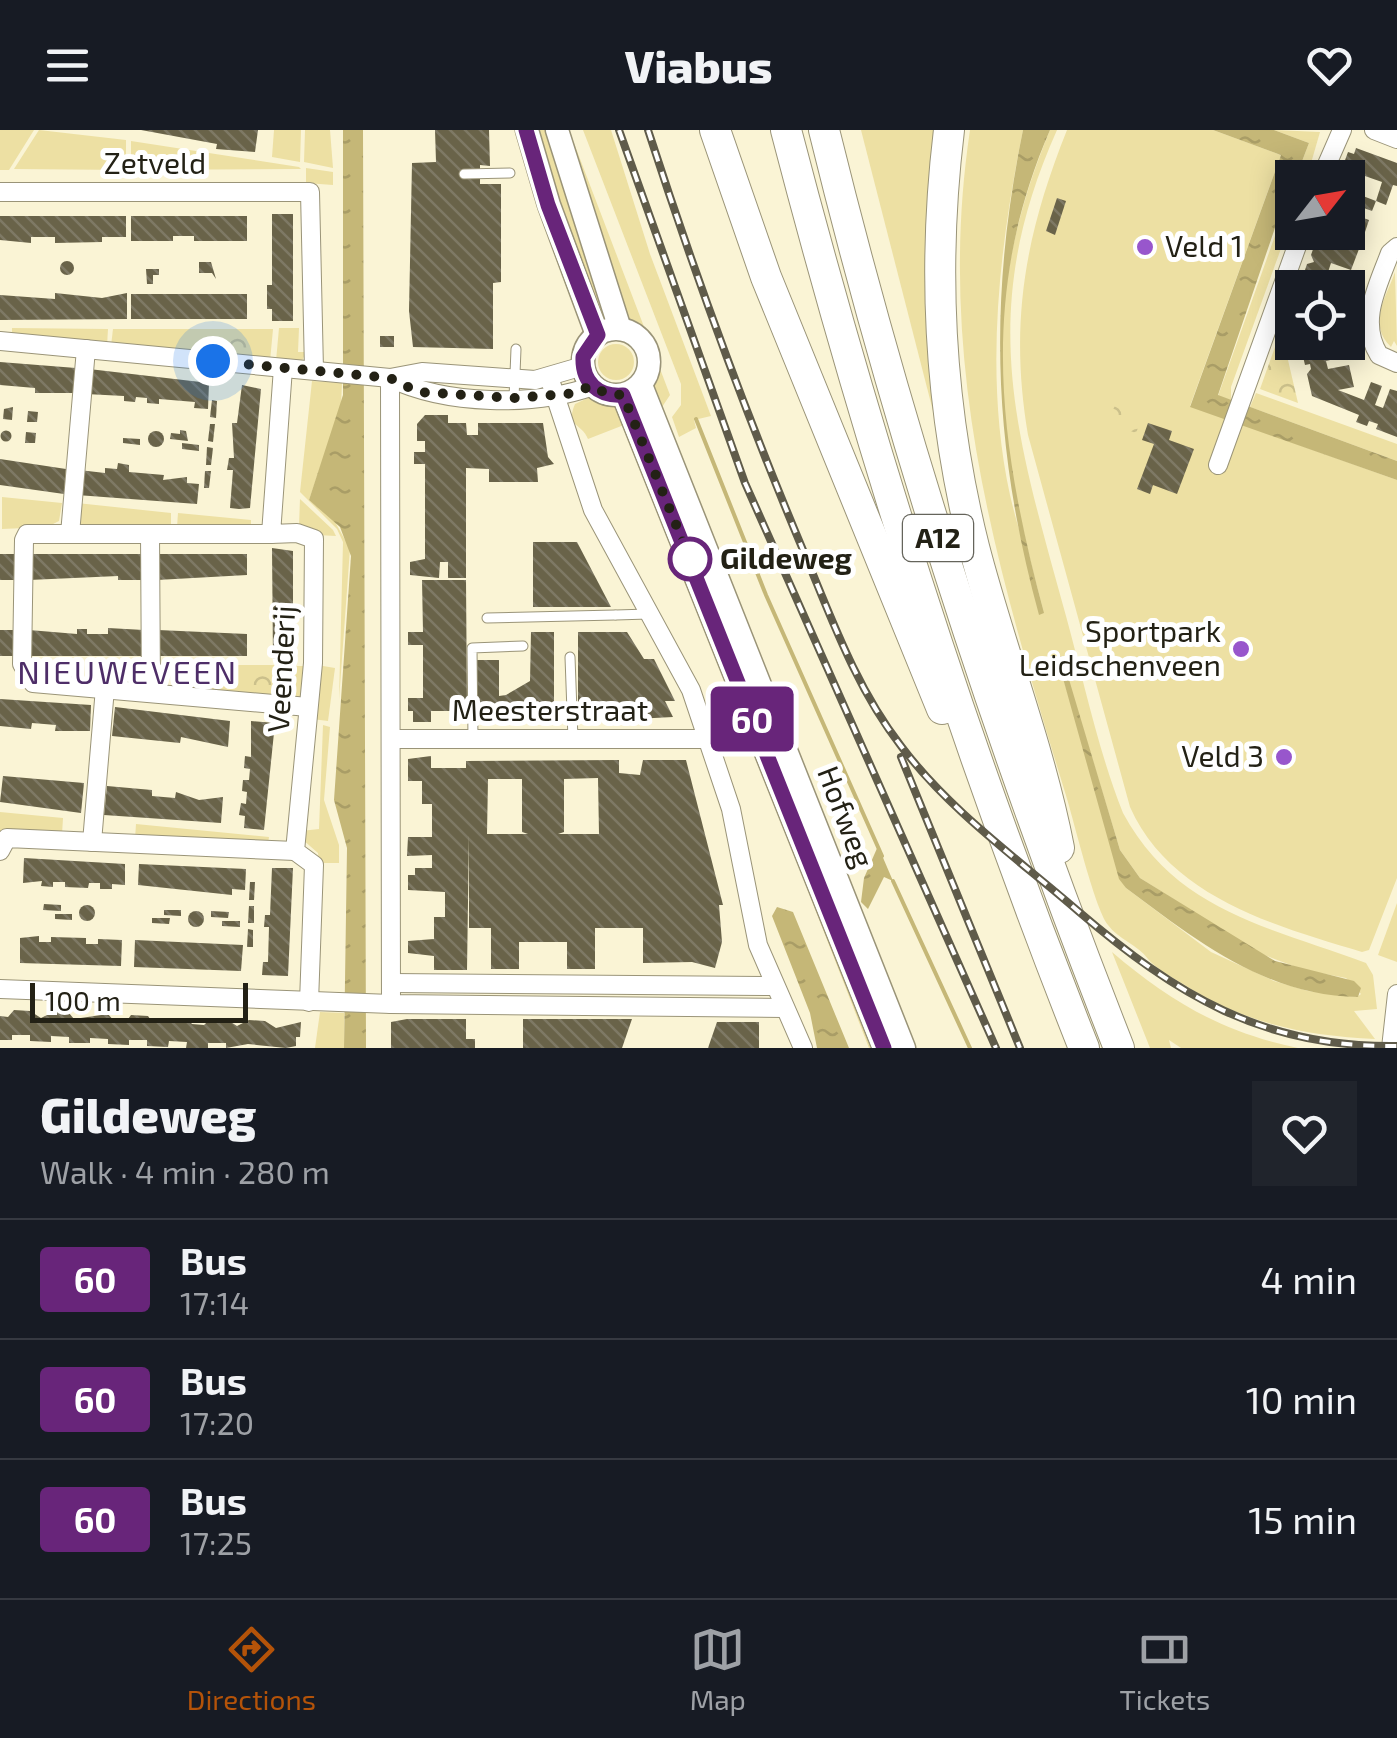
<!DOCTYPE html>
<html lang="en">
<head>
<meta charset="utf-8">
<style>
  :root { --surface:#171b24; --page:#20242c; --text:#f1f3f6; --muted:#9ea1a6; --line:#363941; --accent:#b45309 }
  body { margin:0; font-family:"Exo 2",sans-serif; background:var(--page); color:var(--text); height:100vh; display:flex; flex-direction:column; font-size:38px; white-space:nowrap }
  * { box-sizing:border-box; margin:0 }
  p { font-size:32px; color:var(--muted) }
  .icon { flex:none; width:55px; height:55px; fill:none; stroke:currentColor; stroke-width:2; stroke-linecap:round; stroke-linejoin:round }
  .map { position:relative; height:918px; overflow:hidden }
  .details { display:flex; flex-direction:column; background:var(--surface); flex:1 }
  .details>* { flex:none }
  .badge { padding:0 20px; border-radius:8px; font-size:35px; line-height:65px }
  .needle { width:65px; rotate:59deg }
  .tools { position:absolute; left:1275px; top:30px; display:grid; gap:20px }
  .tools a { display:grid; place-items:center; width:90px; height:90px; border-radius:0px; background:var(--surface); box-shadow:0 5px 25px #0003; font-size:50px }
  .scale { position:absolute; left:30px; bottom:25px; width:218px; box-sizing:border-box; padding-left:10px; border:5px solid #232115; border-top:0; font-size:28px; line-height:35px; white-space:nowrap; color:#232115; -webkit-text-stroke:8px #fff; paint-order:stroke }
  .you { position:absolute; width:50px; height:50px; margin:-25px; border:8px solid #fff; border-radius:50%; background:#1a73e8; box-shadow:0 0 0 15px #1a73e833 }
  .map>.badge { position:absolute; translate:-50% -50%; box-shadow:0 0 0 5px #fff }
  .round { display:grid; place-items:center; flex:none; width:105px; height:105px; border-radius:0px; background:var(--page) }
  .overview { display:flex; align-items:center; justify-content:space-between; height:170px; padding:0 40px }
  h1 { font-size:48px; font-weight:800; line-height:75px }
  ul { padding:0; list-style:none }
  li { display:flex; align-items:center; gap:30px; height:120px; padding:0 40px; border-top:2px solid var(--line) }
  li div { flex:1 }
  li b { display:block; font-size:38px }
  li em { font-style:normal }
  li .badge { min-width:110px; font-weight:700; text-align:center }
  header { display:flex; justify-content:space-between; align-items:center; height:130px; padding:0 40px; background:var(--surface); font-size:45px; font-weight:800 }
  .dock { display:flex; justify-content:space-around; align-items:center; height:140px; border-top:2px solid var(--line); background:var(--surface); font-size:28px; color:var(--muted) }
  .dock a { display:grid; justify-items:center; gap:5px }
  .dock .current { color:var(--accent) }
  .map>svg:first-child { display:block }
  .green { fill:#ede0a3; fill-rule:evenodd }
  .park { fill:url(#park-crowns) }
  .water { fill:url(#water-ripples) }
  .lines { fill:none; stroke-linecap:round; stroke-linejoin:round }
  .stream { stroke:#c5b777; stroke-width:4 }
  .building { fill:url(#building-back-hatch); fill-rule:evenodd }
  .service-casing { stroke:#9a9478; stroke-width:11 }
  .minor-casing { stroke:#9a9478; stroke-width:20 }
  .secondary-casing { stroke:#9a9478; stroke-width:25 }
  .motorway-casing { stroke:#9a9478; stroke-width:32 }
  .service { stroke:#fff; stroke-width:9 }
  .minor { stroke:#fff; stroke-width:18 }
  .secondary { stroke:#fff; stroke-width:22 }
  .motorway { stroke:#fff; stroke-width:30 }
  .rail-casing { stroke:#5f5b4a; stroke-width:8 }
  .rail { stroke:#fff; stroke-width:4; stroke-dasharray:11; stroke-linecap:butt }
  .line-casing { stroke:#fff; stroke-width:22 }
  .line { stroke:#68257a; stroke-width:15 }
  .walk { stroke:#232115; stroke-width:10; stroke-dasharray:0 18 }
  .poi-dot { fill:#9856cc; stroke:#fff; stroke-width:4 }
  .stop-dot { fill:#fff; stroke:#68257a; stroke-width:5 }
  .labels { text-anchor:middle; stroke-width:10; stroke-linejoin:round; paint-order:stroke }
  .shield { fill:#fff; stroke:#65645b; stroke-width:2.5 }
  .shield-label { font-size:28px; font-weight:bold; fill:#232115 }
  .street-label { font-size:30px; fill:#232115; stroke:#fff }
  .poi-label { font-size:30px; fill:#232115; stroke:#fff; text-anchor:end }
  .stop-label { font-size:30px; font-weight:bold; fill:#232115; stroke:#fff; text-anchor:start }
  .neighbourhood-label { font-size:32px; letter-spacing:2.5px; fill:#4e2e68; stroke:#fff }
</style>
</head>
<body>
<header><svg class="icon" aria-label="menu" viewBox="0 0 24 24"><path d="M4 6h16M4 12h16M4 18h16"/></svg>Viabus<svg class="icon" aria-label="heart" viewBox="0 0 24 24"><path d="M12 20l-8-8c-3-5 5-10 8-4 3-6 11-1 8 4z"/></svg></header>
<div class="map">
<svg width="1397" height="918" viewBox="0 0 1397 918">
  <defs>
    <pattern id="park-crowns" width="20" height="18" patternUnits="userSpaceOnUse" patternTransform="scale(2.5)"><rect width="20" height="18" fill="#ede0a3"/><path d="M2 6a3 3 0 1 1 6 0M12 15a3 3 0 1 1 6 0" fill="none" stroke="#cbc08b"/></pattern>
    <pattern id="water-ripples" width="26" height="14" patternUnits="userSpaceOnUse" patternTransform="scale(2.5)"><rect width="26" height="14" fill="#c5b777"/><path d="M2 4q2-2 4 0t4 0M15 11q2-2 4 0t4 0" fill="none" stroke="#a99d66"/></pattern>
    <pattern id="building-back-hatch" width="6" height="6" patternUnits="userSpaceOnUse" patternTransform="scale(2.5)"><rect width="6" height="6" fill="#696349"/><path d="M-1 5l2 2M0 0l6 6M5-1l2 2" fill="none" stroke="#7e7965"/></pattern>
  </defs>
  <rect width="100%" height="100%" fill="#faf4d5"/>
  <g class="green">
    <path d="M0,0h34l-25,40h-9z"/>
    <path d="M39,0l87,10v30l-112,-1z"/>
    <path d="M274,0h27l-1,32 -28,-5z"/>
    <path d="M305,0h25l3,38 -29,-6z"/>
    <path d="M533,0h20l59,192 -13,4z"/>
    <path d="M561,0h8l101,265 -10,15 -11,-22 5,-37 -10,-17 -16,-10z"/>
    <path d="M583,0h28l39,124 61,162 -17,4 2,8 -17,9 -7,-20 9,-12v-21z"/>
    <path d="M861,0h79l4,324z"/>
    <path d="M970,0h53c-24,118 -39,245 -13,365 9,39 23,79 34,118 -48,-179 -67,-307 6,-483h7c-82,183 -41,304 9,486 18,66 32,134 57,197 54,100 149,114 243,150l7,12 4,34 -23,2 21,28c-70,-3 -132,-16 -192,-55 -13,-8 -28,-16 -35,-25 -10,-14 -30,-20 -40,-34 -14,-18 -35,-109 -44,-136 -67,-220 -129,-426 -94,-659zM1061,526l59,194 20,28 119,75 45,17 42,8 15,16 -4,3 -49,-6 -34,-10 -63,-29 -85,-64 -69,-230z"/>
    <path d="M1067,0h146l68,25 -91,251 207,74v398l-28,72 -7,2c-87,-26 -192,-55 -232,-145l-102,-372c-19,-112 -3,-200 39,-305z"/>
    <path d="M1274,0l46,2 -13,45h-11l13,-34z"/>
    <path d="M131,11l168,26 2,2 -170,1z"/>
    <path d="M306,38l27,4v13l-27,-2z"/>
    <path d="M1292,58v30l-61,169v13l-13,-4z"/>
    <path d="M1395,142l2,74 -3,-5 -3,6c-24,-24 -5,-49 4,-75z"/>
    <path d="M12,198l96,1 -1,17 -95,-8z"/>
    <path d="M279,198h20l-1,24h8l-4,9h-26z"/>
    <path d="M113,199h160l-3,32 -159,-15z"/>
    <circle cx="616" cy="232" r="18"/>
    <path d="M312,251l30,2 -1,23 -32,94 25,20 16,29 -11,151 4,-158 -6,-13 -37,-37z"/>
    <path d="M1256,263l141,51v17l-147,-54z"/>
    <path d="M592,266l26,10 11,17 -41,16c-6,-16 -23,-12 -13,-35z"/>
    <path d="M2,367l60,6 -3,18 -12,6 -45,2z"/>
    <path d="M300,369l33,31 3,6 -19,-1 -18,-8z"/>
    <path d="M77,373l94,10v14h-89l-6,-6z"/>
    <path d="M178,383l73,7v8l-74,-1z"/>
    <path d="M690,449l185,469h-6l-168,-433 -17,-33z"/>
    <path d="M85,535h59v12l-12,9 -49,-4z"/>
    <path d="M177,535h108l-3,35 -105,-10z"/>
    <path d="M317,535l18,3 -7,53 -16,-2z"/>
    <path d="M30,536h50l-1,16 -39,-4z"/>
    <path d="M289,536h19l-8,34 -14,1z"/>
    <path d="M323,595l7,2 -6,73 15,45v18h-20l-1,-10 -16,-14 -1,-8 18,-2z"/>
    <path d="M0,682l63,6 -1,16 -62,-1z"/>
    <path d="M136,694l133,13 -1,7 -111,-8 -22,3z"/>
    <path d="M1397,773v59l-19,-7z"/>
    <path d="M1112,822c56,48 109,80 186,96h-117l-12,-8 2,8h-21z"/>
    <path d="M320,882l24,1v35h-29z"/>
  </g>
  <g class="park">
    <path d="M1281,200l17,73 -38,-14z"/>
    <path d="M225,204h46l-2,20 -45,-1z"/>
    <path d="M1115,275l28,10 -7,18 -28,-10z"/>
    <path d="M254,542l26,2 -3,20 -24,-3z"/>
  </g>
  <g class="water">
    <path d="M343,0h20l3,918h-22l3,-200 -13,-48 17,-244 -11,-29 -31,-27 34,-105z"/>
    <path d="M1023,0h27c-72,166 -51,314 -6,483l-5,2c-46,-168 -51,-314 -16,-485z"/>
    <path d="M1213,0h61l35,13 -13,34 -4,1 -74,217 179,66v19l-207,-73 91,-252z"/>
    <path d="M1062,526l58,194 20,28 135,83 79,20 7,7 -3,9c-92,-1 -162,-57 -232,-109l-7,-9 -62,-222z"/>
    <path d="M878,716l15,35 -9,-4 -16,32 -7,-7 3,-24z"/>
    <path d="M777,777l16,5 56,136h-32l-7,-35 -38,-97z"/>
  </g>
  <g class="lines">
    <g class="stream">
      <path d="M696,289l70,176 116,261"/>
      <path d="M893,751l77,167"/>
    </g>
  </g>
  <g class="building">
    <path d="M141,0h117l-3,22 -39,-3 1,-5z"/>
    <path d="M435,0h54l1,36 -10,-1v19h21v98l-8,1v66l-80,-2 -4,-36 3,-148 24,-1z"/>
    <path d="M1356,18l41,15v23l-4,-1 -7,20 -10,-4 -4,10 -19,-7 -4,9 20,7 -7,21 -20,-7 -3,8 20,7 -8,21 -20,-7 -3,9 20,7 -3,9 -21,-5 -2,5h-23l8,-24 7,-2 -3,-7 7,-20 30,-3v-54l-8,-4 8,-22 6,2zM1362,45l20,7 -6,19 -21,-8z"/>
    <path d="M1057,68l9,3 -11,34 -9,-4z"/>
    <path d="M272,84h21v107h-21v-12h-5v-24h5z"/>
    <path d="M0,86h126v21h-24v5l-47,1v-6h-24v6l-31,-3z"/>
    <path d="M131,86h116v25h-53v-5h-21v5h-42z"/>
    <circle cx="67" cy="138" r="7"/>
    <path d="M199,132h12l5,17 -4,-6h-13z"/>
    <path d="M146,139h13v6h-6v9h-6z"/>
    <path d="M55,163l47,5 25,-5v26l-127,1v-25l55,4z"/>
    <rect x="131" y="164" width="116" height="25"/>
    <rect x="380" y="206" width="14" height="11"/>
    <path d="M1344,212l3,14 -21,5 2,8 21,-4 5,22 -16,3 26,10 7,-18 11,4 -7,19 8,3 7,-19 7,2v46l-21,-8 2,-5 -9,-3 -2,5 -11,-4 3,-7 -47,-19 -5,-22 4,-5 -1,-5 -5,1 -5,-21z"/>
    <path d="M0,232l76,6 -3,25h-38v-5l-35,-3z"/>
    <path d="M89,239l120,14 -1,26 -14,-1 1,-6 -36,-3v5l-12,-1v-5l-11,-1 -1,5 -11,-1v-5l-38,-2z"/>
    <path d="M242,255l19,4 -11,119 -11,1 -9,-1 3,-38h-6l2,-12h5l-2,-35h5z"/>
    <path d="M212,270l5,1 -1,17 -6,-1z"/>
    <path d="M13,277l-1,13 -9,-1 1,-10z"/>
    <path d="M28,281l10,1 -1,10h-10z"/>
    <path d="M425,285h23v8h18l1,12h11v-12h65l5,34 6,7 -17,4 1,14h-49v-13l-23,-1v110h-18v-16h-8l-1,16 -29,-3v-13l15,-3v-95h-11v-12h11v-11h-8v-17z"/>
    <path d="M1148,293l24,8 -3,9 25,9 -17,45 -24,-9 -3,9 -13,-5 17,-45 -12,-4z"/>
    <path d="M210,294h5l-2,18 -5,-1z"/>
    <path d="M180,300l6,1 2,10 -18,-2 1,-6 9,1z"/>
    <circle cx="6" cy="306" r="5.5"/>
    <circle cx="156" cy="309" r="8"/>
    <path d="M26,302l10,1 -1,10h-10z"/>
    <path d="M123,308l17,1v6l-17,-2z"/>
    <path d="M182,313l17,2v6l-17,-2z"/>
    <path d="M207,317l6,1 -2,17h-5z"/>
    <path d="M0,329l66,10 -2,25 -64,-9z"/>
    <path d="M118,333l11,2v7l35,3 -1,5 24,-3v6l12,1 -2,20 -120,-9 2,-25 26,3v-5l12,1z"/>
    <path d="M205,341h6l-2,17h-5z"/>
    <path d="M533,412h44l34,65h-78z"/>
    <path d="M272,418l21,3v107l-10,3h-10z"/>
    <rect x="0" y="424" width="16" height="26"/>
    <path d="M29,424h115v26h-26v-4l-89,4z"/>
    <path d="M157,424h90v21l-90,5z"/>
    <path d="M422,450h44l1,131h-36v11h-18v-11h-5v-13h15v-53h-15v-13h15z"/>
    <path d="M108,498l36,2 1,26h-116v-26l48,4v-5h10v5h21z"/>
    <rect x="0" y="500" width="16" height="26"/>
    <path d="M158,500l89,4v22h-89z"/>
    <path d="M531,502h23v80l-55,-1v7h-23v-58h23v36l7,-1 24,-14z"/>
    <path d="M578,502h49l17,27h10l21,42h-10l8,16 -95,5z"/>
    <path d="M0,569l91,6 -1,26h-35l1,-6 -24,-2 -1,6 -31,-3z"/>
    <path d="M115,577l115,14 -2,26 -47,-10 -1,6 -68,-7z"/>
    <path d="M251,591l24,2 -11,107 -20,-2 1,-12 -6,-1 2,-12 5,1 1,-12 -5,-1 1,-11h6l1,-11 -6,-1 1,-12 6,1z"/>
    <path d="M431,626v12h35v-7l153,-1v13l21,2 3,-15h43l37,145h-4l3,37 -7,26 -23,-6 -49,1v-35h-48v41h-28v-27h-48v27h-28v-41h-22v-94l-2,136h-33v-14l-26,-3v-12l26,-2v-22h11v-25l-37,-2v-15h7v-7h17v-13l-25,1 1,-19h24v-33h-10v-23h-14v-22zM598,648l1,56h-41l6,-2v-53zM488,649h34v53l6,2h-41z"/>
    <path d="M3,646l81,7 -3,30 -81,-11z"/>
    <path d="M107,656l45,4v6l23,2 1,-6 23,8 24,-3 -2,26 -117,-8z"/>
    <path d="M24,728l101,6v21l-13,-1v5h-12v-6h-11l-1,5 -23,-1v-5h-12v5l-12,-1 1,-5 -19,2z"/>
    <path d="M139,734l107,5 -1,21 -13,-1v6l-94,-10z"/>
    <path d="M272,738h21l-5,108 -26,-1 1,-13h5l1,-35h-5l1,-12h5z"/>
    <path d="M250,752h5l-1,18h-5z"/>
    <path d="M44,774l17,1v6l-18,-1z"/>
    <circle cx="87" cy="783" r="8"/>
    <path d="M249,776h5v17h-6z"/>
    <path d="M164,780h17v6l-17,-1z"/>
    <circle cx="196" cy="789" r="8"/>
    <path d="M211,781l18,1 -1,6 -17,-1z"/>
    <path d="M55,784h17v6l-17,-1z"/>
    <path d="M152,788h18l-1,6 -17,-1z"/>
    <path d="M222,791h18v6l-18,-1z"/>
    <path d="M248,799l5,1v17h-6z"/>
    <path d="M39,806v6h12v-5l35,1v6h12v-5l24,1 -1,26 -101,-3v-25z"/>
    <path d="M135,810l108,5 -2,26 -107,-4z"/>
    <path d="M14,880l16,1 11,7 12,-6 16,1 5,6 34,-5 6,7 12,1 5,-7 17,1 5,7 34,-5 5,6 12,1 6,-6h16l11,7 12,-6 16,1 11,7 25,-6 -1,15h-4v9l-10,2 -38,-4 -22,4v-5h-18v5h-22l1,-6 -18,-1 -1,6 -21,-1v-6h-18v5l-21,-1v-5l-18,-1v5h-21v-6l-18,-1v6l-21,-1v-6h-18v5h-12v-24l8,1z"/>
    <path d="M407,889h59v20h9v9h-84v-26z"/>
    <path d="M523,889h109l-10,29h-99z"/>
    <path d="M717,892h42v26h-51z"/>
  </g>
  <g class="lines">
    <defs>
      <g id="service">
        <path d="M464,44l46,-1"/>
        <path d="M514,268l2,-49"/>
        <path d="M616,485l32,-1"/>
        <path d="M487,488l128,-3"/>
        <path d="M570,527l3,82"/>
        <path d="M473,609l-1,-91 51,-2"/>
      </g>
      <g id="minor">
        <path d="M1374,0l23,9"/>
        <path d="M1321,48l21,-48"/>
        <path d="M0,62h310l4,178"/>
        <path d="M1397,117l-7,6c-12,33 -32,68 -11,102l18,8"/>
        <path d="M0,211l390,37 32,-6 113,8 48,-14"/>
        <path d="M283,238l-12,166 26,-1 17,6 -1,124 -18,188 19,14 -5,137"/>
        <path d="M549,247l44,133 98,180 40,119 27,136 45,103"/>
        <path d="M390,248l1,626"/>
        <path d="M390,248c56,27 144,29 203,8"/>
        <path d="M1218,335l84,-233"/>
        <path d="M70,404l16,-185"/>
        <path d="M150,404l1,157"/>
        <path d="M271,404h-244l-3,6 -2,124 11,19 275,24"/>
        <path d="M392,609h317"/>
        <path d="M92,712l13,-154"/>
        <path d="M0,721l7,-13 288,13"/>
        <path d="M391,853l384,3"/>
        <path d="M0,859l391,15 393,4"/>
        <path d="M1391,918l6,-54"/>
      </g>
      <g id="secondary">
        <path d="M527,0l22,75 48,130"/>
        <path d="M557,0l63,199"/>
        <circle cx="616" cy="232" r="33"/>
        <path d="M641,255l263,663"/>
        <path d="M623,265l261,653"/>
      </g>
      <g id="motorway">
        <path d="M715,0l51,147 176,432"/>
        <path d="M786,0c81,311 179,618 298,918"/>
        <path d="M824,0c77,313 177,618 295,918"/>
        <path d="M949,0c-17,139 -9,281 25,417 26,101 65,198 85,301"/>
      </g>
    </defs>
    <use href="#service" class="service-casing"/>
    <use href="#minor" class="minor-casing"/>
    <use href="#secondary" class="secondary-casing"/>
    <use href="#motorway" class="motorway-casing"/>
    <use href="#service" class="service"/>
    <use href="#minor" class="minor"/>
    <use href="#secondary" class="secondary"/>
    <use href="#motorway" class="motorway"/>
    <defs>
      <g id="rail">
        <path d="M619,0l126,353 251,565"/>
        <path d="M648,0c46,142 97,282 155,420 28,67 53,138 98,196 48,64 117,113 177,165 98,84 185,137 319,135"/>
        <path d="M901,627l119,291"/>
      </g>
    </defs>
    <use href="#rail" class="rail-casing"/>
    <use href="#rail" class="rail"/>
  </g>
  <g class="lines">
    <defs>
      <path id="line" d="M526,0l22,75 50,130 -15,22c-1,25 15,40 40,38l261,653"/>
    </defs>
    <use href="#line" class="line-casing"/>
    <use href="#line" class="line"/>
    <path class="walk" d="M213,231l177,17 28,14 96,6 54,-4 24,-8 15,8 16,1 67,164"/>
  </g>
  <g class="poi-dot">
    <circle cx="1145" cy="117" r="10"/>
    <circle cx="1241" cy="519" r="10"/>
    <circle cx="1284" cy="627" r="10"/>
  </g>
  <circle class="stop-dot" cx="690" cy="429" r="20"/>
  <g class="labels">
    <rect class="shield" x="903" y="385" width="70" height="46" rx="8"/>
    <g class="shield-label">
      <text x="938" y="418">A12</text>
    </g>
    <g class="street-label">
      <text x="155" y="44">Zetveld</text>
      <text transform="translate(282 539) rotate(-87)" y="10">Veenderij</text>
      <text x="550" y="591">Meesterstraat</text>
      <text transform="translate(845 687) rotate(69)" y="10">Hofweg</text>
    </g>
    <g class="poi-label">
      <text x="1165" y="127" text-anchor="start">Veld 1</text>
      <text x="1221" y="512">Sportpark<tspan x="1221" dy="34">Leidschenveen</tspan></text>
      <text x="1264" y="637">Veld 3</text>
    </g>
    <g class="stop-label">
      <text x="720" y="439">Gildeweg</text>
    </g>
    <g class="neighbourhood-label">
      <text x="128" y="554">NIEUWEVEEN</text>
    </g>
  </g>
</svg>
<div class="tools">
<a><svg class="needle" viewBox="-14 -14 28 28"><path d="M0-13l5 13h-10z" fill="#e53935"/><path d="M0 13l5-13h-10z" fill="#9ea1a6"/></svg></a>
<a><svg class="icon" aria-label="locate" viewBox="0 0 24 24"><circle cx="12" cy="12" r="6"/><path d="M12 2v4M12 18v4M2 12h4M18 12h4"/></svg></a>
</div>
<div class="scale">100 m</div>
<div class="you" style="left:213px;top:231px"></div>
<b class="badge" style="left:752px;top:589px;background:#68257a;color:#fff">60</b>
</div>
<section class="details">
<div class="overview"><div><h1>Gildeweg</h1><p>Walk · 4 min · 280 m</p></div><a class="round"><svg class="icon" aria-label="heart" viewBox="0 0 24 24"><path d="M12 20l-8-8c-3-5 5-10 8-4 3-6 11-1 8 4z"/></svg></a></div>
<ul>
<li><span class="badge" style="background:#68257a;color:#fff">60</span><div><b>Bus</b><p>17:14</p></div><em>4 min</em></li>
<li><span class="badge" style="background:#68257a;color:#fff">60</span><div><b>Bus</b><p>17:20</p></div><em>10 min</em></li>
<li><span class="badge" style="background:#68257a;color:#fff">60</span><div><b>Bus</b><p>17:25</p></div><em>15 min</em></li>
</ul>
</section>
<nav class="dock">
<a class="current"><svg class="icon" aria-label="directions" viewBox="0 0 24 24"><path d="M12 3l9 9-9 9-9-9zM9 14v-3h6M13 9l2 2-2 2"/></svg>Directions</a>
<a><svg class="icon" aria-label="map" viewBox="0 0 24 24"><path d="M3 6l6-2 6 2 6-2v14l-6 2-6-2-6 2zM9 4v14M15 6v14"/></svg>Map</a>
<a><svg class="icon" aria-label="tickets" viewBox="0 0 24 24"><path d="M3 7h18v10H3zM15 7v10"/></svg>Tickets</a>
</nav>
</body>
</html>
